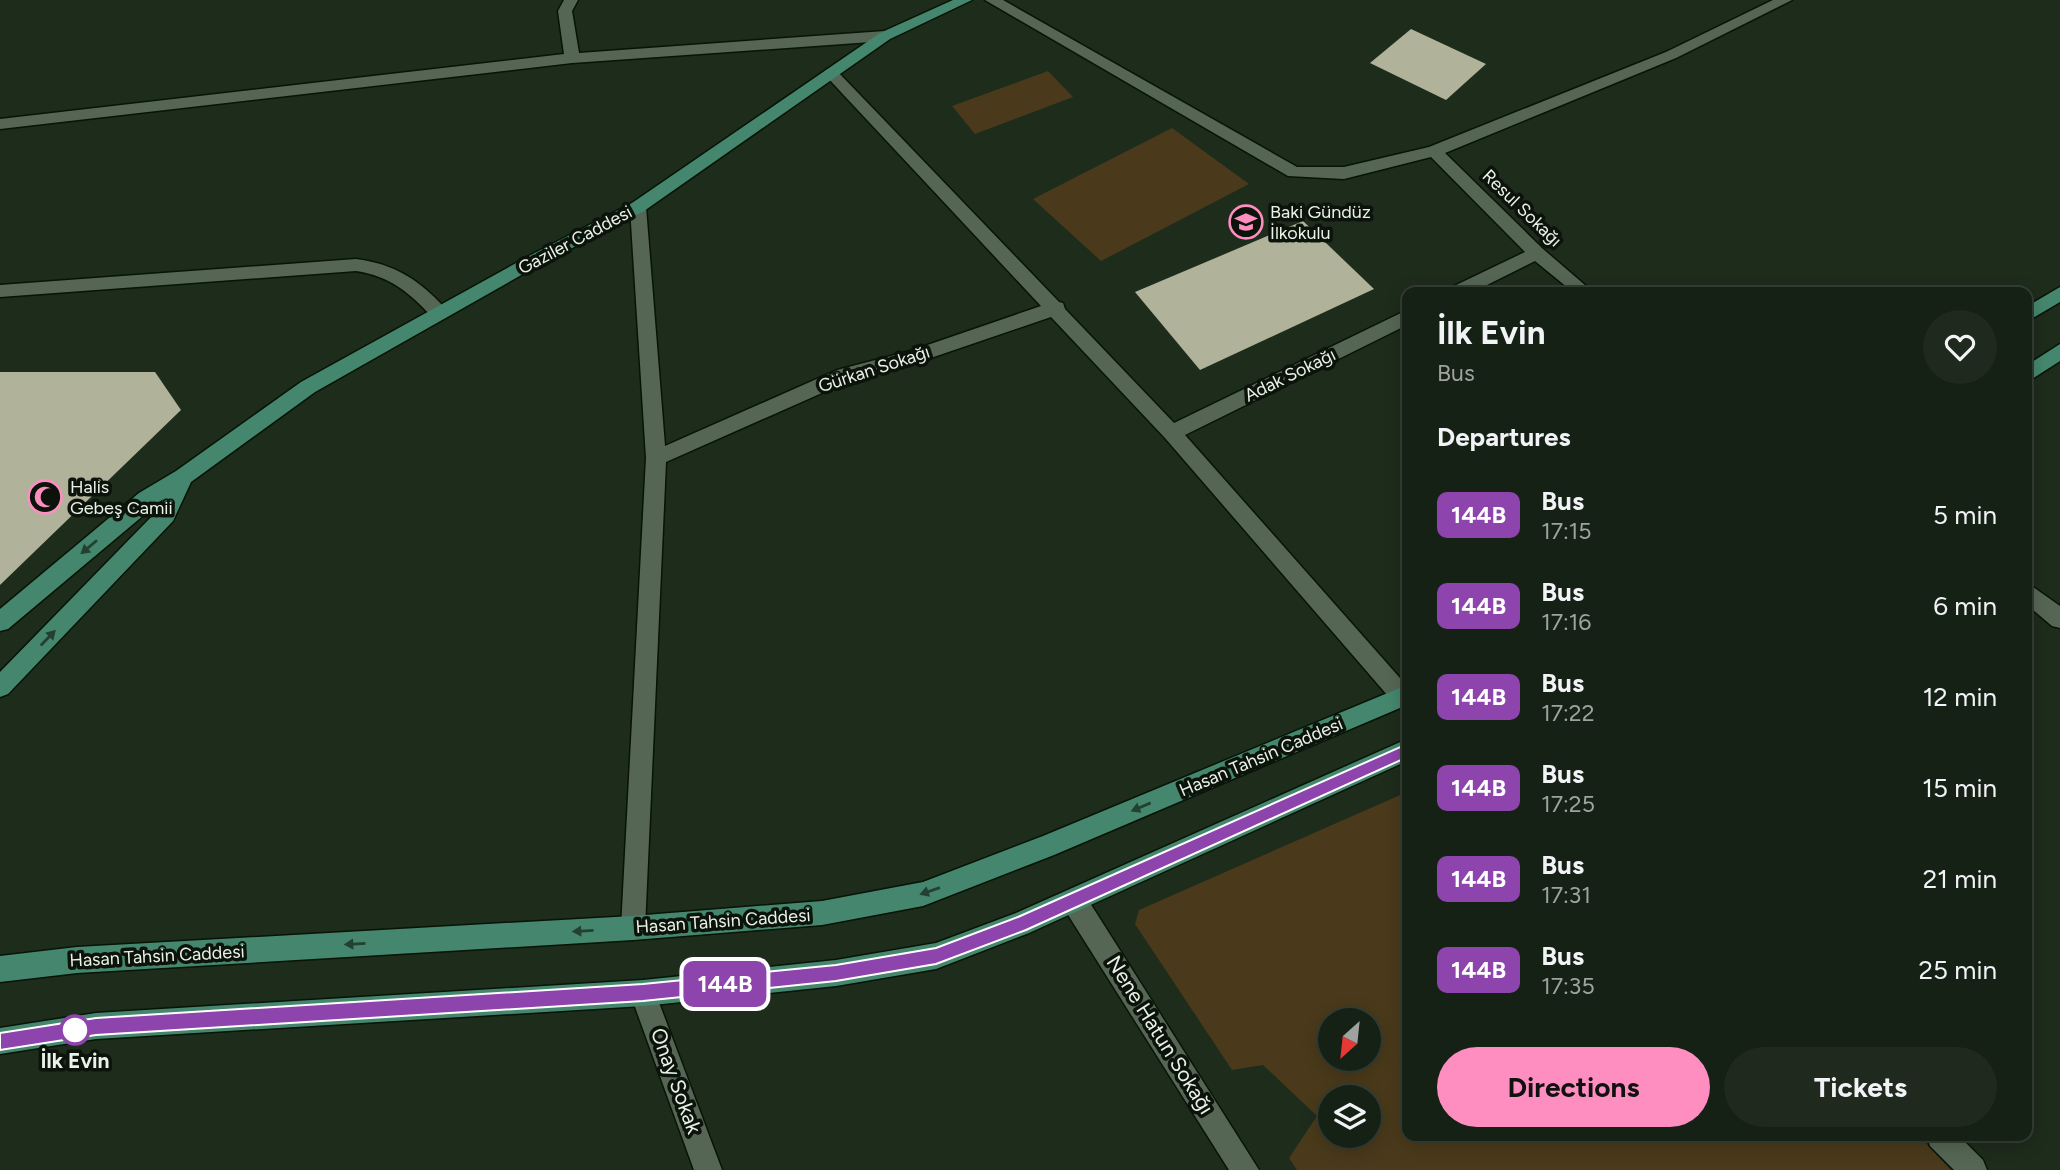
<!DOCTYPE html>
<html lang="en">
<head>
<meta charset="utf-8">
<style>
  :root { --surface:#162115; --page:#1f291e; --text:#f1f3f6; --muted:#9ea3a0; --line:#353e34; --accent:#fd8ebf }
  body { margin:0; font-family:Figtree,sans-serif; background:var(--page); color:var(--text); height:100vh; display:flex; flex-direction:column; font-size:26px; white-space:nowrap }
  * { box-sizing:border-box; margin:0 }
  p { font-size:23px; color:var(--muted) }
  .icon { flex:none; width:38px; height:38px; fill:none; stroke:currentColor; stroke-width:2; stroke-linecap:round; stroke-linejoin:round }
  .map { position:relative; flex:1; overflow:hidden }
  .side { position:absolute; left:1402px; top:287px; width:630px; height:854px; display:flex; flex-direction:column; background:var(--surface); border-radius:14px; box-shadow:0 4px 18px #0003,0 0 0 2px var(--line) }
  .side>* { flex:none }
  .badge { padding:0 14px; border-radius:10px; font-size:24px; line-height:46px }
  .needle { width:46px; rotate:207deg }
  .buttons { position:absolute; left:1318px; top:1008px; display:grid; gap:14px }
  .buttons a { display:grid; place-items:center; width:63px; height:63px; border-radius:50%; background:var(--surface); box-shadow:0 4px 18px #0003,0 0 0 2px var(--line); font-size:35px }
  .map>.badge { position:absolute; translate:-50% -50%; box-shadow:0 0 0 4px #fff }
  h2 { padding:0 35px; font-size:26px; line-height:63px }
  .round { display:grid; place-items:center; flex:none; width:74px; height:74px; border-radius:37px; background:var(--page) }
  .summary { display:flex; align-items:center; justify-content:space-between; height:119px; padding:0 35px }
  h1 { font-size:33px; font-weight:700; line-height:52px }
  .action { display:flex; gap:14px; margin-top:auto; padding:14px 35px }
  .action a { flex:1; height:80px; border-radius:42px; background:var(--accent); color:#111; font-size:28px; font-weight:700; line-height:80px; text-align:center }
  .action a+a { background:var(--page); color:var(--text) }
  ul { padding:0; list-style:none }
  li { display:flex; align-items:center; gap:21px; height:91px; padding:0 35px }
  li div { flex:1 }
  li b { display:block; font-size:26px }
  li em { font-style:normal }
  li .badge { min-width:77px; font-weight:700; text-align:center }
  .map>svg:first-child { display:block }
  .green { fill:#4a3a1b; fill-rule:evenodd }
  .building { fill:#b0b39a }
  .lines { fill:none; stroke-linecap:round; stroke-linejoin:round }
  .street-casing { stroke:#071406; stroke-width:3 }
  .secondary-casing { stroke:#071406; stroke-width:3 }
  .street { fill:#566654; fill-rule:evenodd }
  .secondary { fill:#45876e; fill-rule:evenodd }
  .oneway { fill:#234133 }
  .line { fill:#8e44ad; stroke:#fff; stroke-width:2 }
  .stop-dot { fill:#fff; stroke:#8e44ad; stroke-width:3.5 }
  .labels { text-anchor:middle; stroke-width:7; stroke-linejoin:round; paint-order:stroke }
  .street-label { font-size:18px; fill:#e9f2e7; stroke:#0c130b }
  .poi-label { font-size:18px; fill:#e9f2e7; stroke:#0c130b; text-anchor:start }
  .near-street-label { font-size:21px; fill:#e9f2e7; stroke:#0c130b }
  .near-stop-label { font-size:21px; font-weight:bold; fill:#e9f2e7; stroke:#0c130b }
</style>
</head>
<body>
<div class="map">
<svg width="2060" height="1170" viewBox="0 0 2060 1170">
  <rect width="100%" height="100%" fill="#1e2c1c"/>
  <g class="green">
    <path d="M1048,71l25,26 -98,37 -23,-28z"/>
    <path d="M1172,128l77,56 -148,77 -68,-62z"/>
    <path d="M1407,792v344h512l32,34h-654l-8,-12 28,-42 -54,-51 -31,5 -97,-146 4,-14zM1368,1020v39h-38v-39zM1368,1097v39h-38v-39z"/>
  </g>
  <g class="building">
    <path d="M1411,29l75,35 -40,36 -76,-37z"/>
    <path d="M1303,221l71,68 -174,81 -65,-78z"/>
    <path d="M0,372h155l26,38 -181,175z"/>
  </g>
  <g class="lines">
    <defs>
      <g id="street">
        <path d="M564,0h14l-6,11 7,42 306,-22 7,5 -7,5 -313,22 -572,66v-10l564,-65 -6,-43z"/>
        <path d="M985,0h18l294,167h47l85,-20 237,-95 107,-52h19l-116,58 -231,95 98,96 50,43h-20l-38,-31 -62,31h-24l3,-5 73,-35 -94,-95 -87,22 -56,-3z"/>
        <path d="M831,68l5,2 223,232 4,1 2,6 109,114 233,-113v15l-222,110 222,251v20l-12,-2 -230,-266 -114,-121 -132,45 -70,19 -183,81 -21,466 -3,9 -9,3 -9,-3 -3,-9 25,-470 -16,-251 2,-4 6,-2 8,6 19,239 172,-76 73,-19 131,-45 -215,-230 -3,-3 3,-3z"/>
        <path d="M356,259c39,5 63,21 89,49l3,5 -3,5h-12c-23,-25 -43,-42 -77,-47l-356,26v-12z"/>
        <path d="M2026,582l34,24v22l-8,-2 -26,-22z"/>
        <path d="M1074,889l9,3 176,278h-30l-164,-260 -3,-9 3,-9z"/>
        <path d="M643,980l9,4 70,186h-28l-64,-177 4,-9z"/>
        <path d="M1927,1136h32l24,24 4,10h-33l-24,-24z"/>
      </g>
      <g id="secondary">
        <path d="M953,0h19l-82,39 -246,172 -105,54 -224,127 -124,90 -18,39 -165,173 -8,3v-25l158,-162 5,-11 -155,130 -8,2v-22l139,-116 37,-22 125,-89 226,-125 105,-54 248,-170z"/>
        <path d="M2060,287v15l-34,20v-15z"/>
        <path d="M2060,344v17l-34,22v-17z"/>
        <path d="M1407,685v20l-353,150 -131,51 -101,19 -189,15 -556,33 -77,9v-26l77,-9 556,-31 189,-15 101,-19 120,-46z"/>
        <path d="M1407,739v22l-378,172 -93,36 -100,17 -193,20 -547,33 -96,15v-26l96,-15 547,-33 193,-20 100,-17 80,-30z"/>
      </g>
    </defs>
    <use href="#street" class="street-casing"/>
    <use href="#secondary" class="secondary-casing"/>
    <use href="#street" class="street"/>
    <use href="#secondary" class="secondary"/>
  </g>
  <defs><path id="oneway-solid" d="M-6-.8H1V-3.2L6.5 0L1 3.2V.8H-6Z" transform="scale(1.75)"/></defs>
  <g class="oneway">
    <use href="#oneway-solid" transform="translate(89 547) rotate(140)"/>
    <use href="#oneway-solid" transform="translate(48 638) rotate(-46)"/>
    <use href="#oneway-solid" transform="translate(1141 807) rotate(157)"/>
    <use href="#oneway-solid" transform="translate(930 891) rotate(161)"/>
    <use href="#oneway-solid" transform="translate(583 931) rotate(177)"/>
    <use href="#oneway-solid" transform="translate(355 944) rotate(177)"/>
  </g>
  <path class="line" d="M1407,744l5,2 2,4 -2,5 -386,175 -90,34 -100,17 -193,20 -547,34 -96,15v-17l96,-15 547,-34 193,-19 100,-17 82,-31z"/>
  <defs>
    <symbol id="school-ring" viewBox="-11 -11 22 22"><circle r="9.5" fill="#0c130b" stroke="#fd8ebf" stroke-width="1.5"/><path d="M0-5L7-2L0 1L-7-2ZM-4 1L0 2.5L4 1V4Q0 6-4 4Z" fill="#fd8ebf"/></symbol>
    <symbol id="mosque-ring" viewBox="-11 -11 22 22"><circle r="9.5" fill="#0c130b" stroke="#fd8ebf" stroke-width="1.5"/><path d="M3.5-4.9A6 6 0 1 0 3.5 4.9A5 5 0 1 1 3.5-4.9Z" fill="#fd8ebf"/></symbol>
  </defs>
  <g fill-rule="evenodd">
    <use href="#school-ring" x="1227" y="203" width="38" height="38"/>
    <use href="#mosque-ring" x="26" y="478" width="38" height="38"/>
  </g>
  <circle class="stop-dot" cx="75" cy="1030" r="14"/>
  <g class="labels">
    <g class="street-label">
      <text transform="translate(1522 208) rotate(44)" y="6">Resul Sokağı</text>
      <text transform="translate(575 240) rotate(-28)" y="6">Gaziler Caddesi</text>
      <text transform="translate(874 369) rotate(-18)" y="6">Gürkan Sokağı</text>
      <text transform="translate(1290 375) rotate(-26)" y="6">Adak Sokağı</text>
      <text transform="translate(1261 757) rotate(-23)" y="6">Hasan Tahsin Caddesi</text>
      <text transform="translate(723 921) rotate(-4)" y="6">Hasan Tahsin Caddesi</text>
      <text transform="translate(157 956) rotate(-3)" y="6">Hasan Tahsin Caddesi</text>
    </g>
    <g class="poi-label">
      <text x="1270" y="218">Baki Gündüz<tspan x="1270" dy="21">İlkokulu</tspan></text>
      <text x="70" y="493">Halis<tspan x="70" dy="21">Gebeş Camii</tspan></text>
    </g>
    <g class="near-street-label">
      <text transform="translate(1160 1035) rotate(58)" y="7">Nene Hatun Sokağı</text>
      <text transform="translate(676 1081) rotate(70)" y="7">Onay Sokak</text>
    </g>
    <g class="near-stop-label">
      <text x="75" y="1068">İlk Evin</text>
    </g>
  </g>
</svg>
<div class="buttons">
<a><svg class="needle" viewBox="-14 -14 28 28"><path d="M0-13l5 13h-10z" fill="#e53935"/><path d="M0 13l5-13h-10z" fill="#9ea3a0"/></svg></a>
<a><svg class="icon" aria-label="layers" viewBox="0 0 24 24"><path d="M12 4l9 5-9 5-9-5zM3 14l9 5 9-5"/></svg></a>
</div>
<b class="badge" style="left:725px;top:984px;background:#8e44ad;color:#fff">144B</b>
<section class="side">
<div class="summary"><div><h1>İlk Evin</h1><p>Bus</p></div><a class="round"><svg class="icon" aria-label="heart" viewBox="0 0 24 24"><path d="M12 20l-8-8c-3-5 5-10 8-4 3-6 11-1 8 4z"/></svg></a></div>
<h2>Departures</h2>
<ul>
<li><span class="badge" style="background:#8e44ad;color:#fff">144B</span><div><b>Bus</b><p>17:15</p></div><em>5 min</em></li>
<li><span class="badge" style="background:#8e44ad;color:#fff">144B</span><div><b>Bus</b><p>17:16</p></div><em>6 min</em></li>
<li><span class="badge" style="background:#8e44ad;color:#fff">144B</span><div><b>Bus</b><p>17:22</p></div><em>12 min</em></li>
<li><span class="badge" style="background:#8e44ad;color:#fff">144B</span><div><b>Bus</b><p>17:25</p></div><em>15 min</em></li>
<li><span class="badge" style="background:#8e44ad;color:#fff">144B</span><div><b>Bus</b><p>17:31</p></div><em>21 min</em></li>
<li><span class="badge" style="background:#8e44ad;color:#fff">144B</span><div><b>Bus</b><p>17:35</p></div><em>25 min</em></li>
</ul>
<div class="action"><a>Directions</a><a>Tickets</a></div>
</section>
</div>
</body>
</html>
